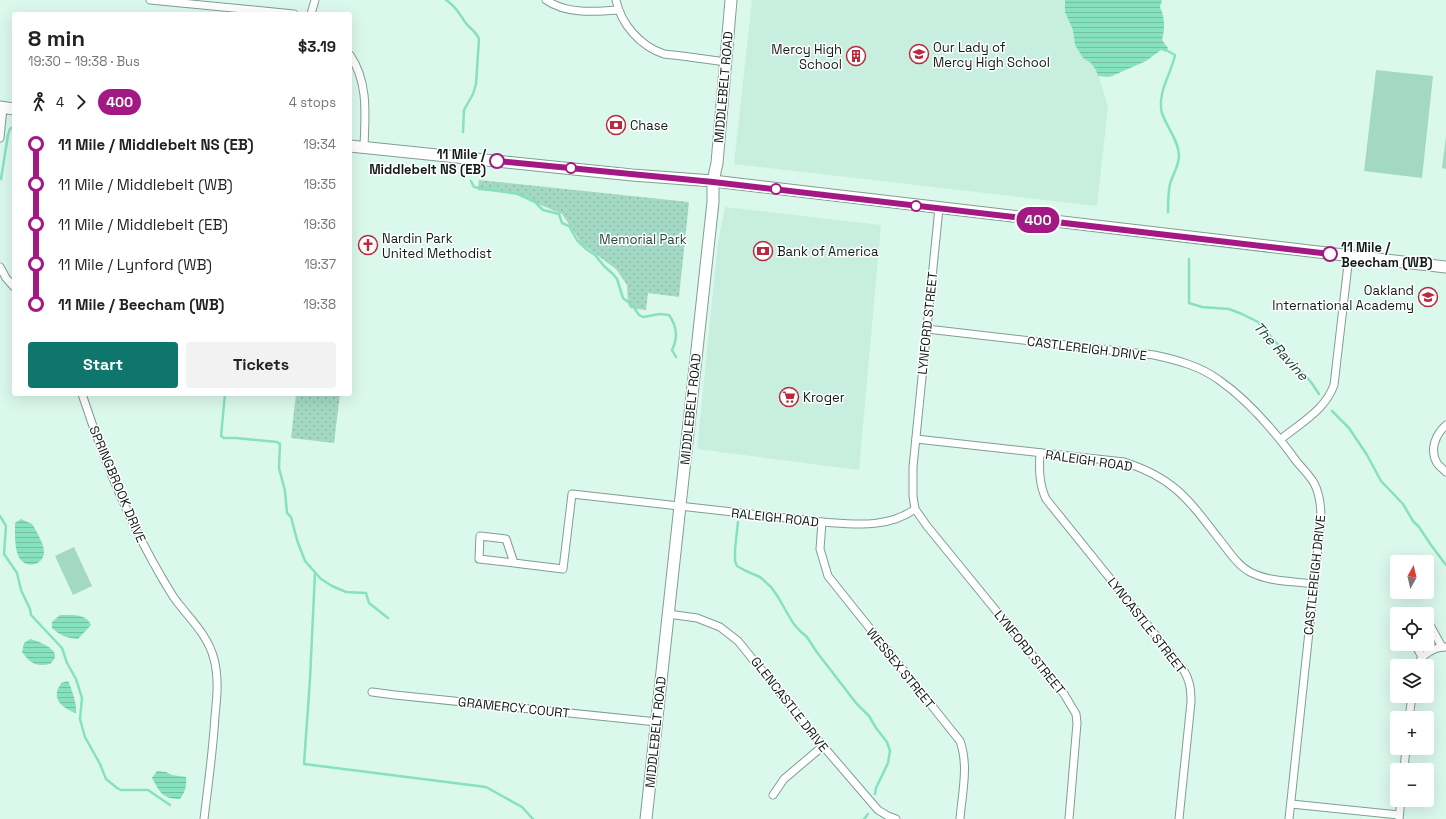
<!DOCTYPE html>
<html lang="en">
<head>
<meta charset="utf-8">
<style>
  :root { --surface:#fff; --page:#f2f2f2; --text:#222; --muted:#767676; --accent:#0f766e }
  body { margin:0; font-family:"Space Grotesk",sans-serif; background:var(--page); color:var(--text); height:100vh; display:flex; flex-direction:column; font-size:15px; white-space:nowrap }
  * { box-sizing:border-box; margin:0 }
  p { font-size:13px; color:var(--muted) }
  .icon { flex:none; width:22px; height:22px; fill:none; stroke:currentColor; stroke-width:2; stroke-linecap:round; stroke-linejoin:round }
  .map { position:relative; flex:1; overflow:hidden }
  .side { position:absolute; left:12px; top:12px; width:340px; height:384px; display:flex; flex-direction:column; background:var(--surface); border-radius:4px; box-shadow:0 4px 16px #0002 }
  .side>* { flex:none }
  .badge { padding:0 8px; border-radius:13px; font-size:14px; line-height:26px }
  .needle { width:26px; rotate:8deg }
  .controls { position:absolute; left:1390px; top:555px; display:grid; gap:8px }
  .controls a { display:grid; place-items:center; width:44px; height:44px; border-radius:4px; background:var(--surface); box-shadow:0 4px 16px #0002; font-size:20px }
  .map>.badge { position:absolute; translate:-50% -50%; box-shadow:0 0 0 2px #fff }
  .legs { display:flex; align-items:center; gap:6px; height:44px; padding:0 16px; font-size:13px }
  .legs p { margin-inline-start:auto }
  .summary { display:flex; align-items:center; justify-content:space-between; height:68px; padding:0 16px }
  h1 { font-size:22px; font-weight:700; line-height:30px }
  .primary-button { display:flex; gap:8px; margin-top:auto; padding:8px 16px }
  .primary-button a { flex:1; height:46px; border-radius:4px; background:var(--accent); color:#fff; font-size:16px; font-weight:700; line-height:46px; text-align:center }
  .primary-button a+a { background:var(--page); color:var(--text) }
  ul { padding:0 16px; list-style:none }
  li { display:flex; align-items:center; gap:14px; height:40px; font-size:15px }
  li i { display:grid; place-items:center; width:6px; height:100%; margin:0 5px; background:currentColor }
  li i::after { content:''; width:10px; height:10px; margin:-5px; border:3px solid; border-radius:50%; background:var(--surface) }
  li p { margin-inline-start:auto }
  li:first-child i { background:linear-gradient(#0000 50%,currentColor 0) }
  li:last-child i { background:linear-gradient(currentColor 50%,#0000 0) }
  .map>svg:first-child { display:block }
  .built { fill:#c8eedf }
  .park { fill:url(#park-dots) }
  .pitch { fill:#a3d9c4 }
  .water { fill:url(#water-rules) }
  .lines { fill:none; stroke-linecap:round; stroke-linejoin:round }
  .stream { stroke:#86e1c1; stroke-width:2.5 }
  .street-casing { stroke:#829d93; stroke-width:9 }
  .secondary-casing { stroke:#829d93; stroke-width:13 }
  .street { stroke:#fff; stroke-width:7 }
  .secondary { stroke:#fff; stroke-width:11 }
  .line-1-casing { stroke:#fff; stroke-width:9 }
  .line-1 { stroke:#a31984; stroke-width:6 }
  .stop-1-dot { fill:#fff; stroke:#a31984; stroke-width:2 }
  .labels { text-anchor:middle; stroke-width:3; stroke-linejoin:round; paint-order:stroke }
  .poi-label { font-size:13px; fill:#111c18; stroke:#fff; text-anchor:start }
  .street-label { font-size:13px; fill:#111c18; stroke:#fff }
  .stop-label { font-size:13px; font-weight:bold; fill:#111c18; stroke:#fff; text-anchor:end }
  .park-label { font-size:13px; fill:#21493b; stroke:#fff }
  .water-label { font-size:14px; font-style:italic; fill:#194134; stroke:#fff }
</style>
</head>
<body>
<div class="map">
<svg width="1446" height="819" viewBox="0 0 1446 819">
  <defs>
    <pattern id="park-dots" width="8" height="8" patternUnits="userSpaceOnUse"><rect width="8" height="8" fill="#a3d9c4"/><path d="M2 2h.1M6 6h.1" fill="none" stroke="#8bbaa8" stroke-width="1.8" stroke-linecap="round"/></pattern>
    <pattern id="water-rules" width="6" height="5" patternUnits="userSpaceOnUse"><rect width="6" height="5" fill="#86e1c1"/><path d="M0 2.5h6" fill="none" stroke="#73c0a5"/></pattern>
  </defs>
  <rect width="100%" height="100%" fill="#dbf8ec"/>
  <g class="built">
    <path d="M752,0h324l32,107 -11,99 -363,-42z"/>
    <path d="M725,207l156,18 -22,245 -162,-21 21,-207z"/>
  </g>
  <g class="park">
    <path d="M479,180l210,22 -10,95 -31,-4 -2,17 -16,-2 -2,-4 -1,-19 -11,-16 -34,-25 -20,-30 -47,-20 -37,-4z"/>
    <path d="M296,394h44l-6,49 -43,-5z"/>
  </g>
  <g class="pitch">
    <path d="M1376,70l57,6 -11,102 -58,-7z"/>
    <path d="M1446,136v33l-4,-1z"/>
    <path d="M74,547l18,39 -19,9 -18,-39z"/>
  </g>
  <g class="water">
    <path d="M1065,0h97l-2,7c5,10 5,22 2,33l6,8 -2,4 -5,-2 -15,11 -34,15 -4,1 -10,-1 -2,-6 -5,-7 -8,-5 -8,-13 -2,-15 -8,-18z"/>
    <path d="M21,519l11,5c4,7 12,19 12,28 0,13 -17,17 -24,7 -6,-8 -5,-27 -5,-36z"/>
    <path d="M60,615c12,0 26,-2 31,10l-13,14c-11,-1 -17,-3 -26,-11v-6z"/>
    <path d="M30,639c6,1 26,9 25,17 0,3 -3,6 -5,8 -14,3 -20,-1 -28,-12l2,-9z"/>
    <path d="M68,681c3,5 10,27 8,32 -9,-3 -21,-10 -19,-21 0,-3 3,-6 4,-9z"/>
    <path d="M157,771l9,1 6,3 14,2c1,9 -1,15 -6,22 -18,0 -20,-7 -28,-21z"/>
  </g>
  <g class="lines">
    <g class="stream">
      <path d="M446,0c9,6 13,13 19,22 4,6 11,9 14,17l-3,45 -3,10 -9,16 -1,22"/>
      <path d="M1164,49l11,6c-4,19 -16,34 -14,54 2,14 17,28 18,46 0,12 -6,18 -9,29 -2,9 -2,19 -2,28"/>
      <path d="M1,179l7,-44 2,-6 4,-3"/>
      <path d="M471,181l3,6 44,7 17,8 8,8 16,4 3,9 7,3 8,14 9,9 9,6 9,11 9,8 4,5 6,19 10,8 6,9 4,2 17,-3 9,1c8,11 9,23 3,35l4,7"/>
      <path d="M1189,259v44l13,4 27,2 13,5 16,8 53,60 8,12"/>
      <path d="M225,394l-4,42 3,2h12l41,4 3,2 -1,24 6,23 2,22 4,4 6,23 8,21 16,18 11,7 14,6 20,1 3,10 19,15"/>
      <path d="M1332,411l17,17 18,27 14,26 22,23 10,17 6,6 12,18 15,20"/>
      <path d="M0,516l6,10 -2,28 13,19 4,17 9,19 1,6 31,33 5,15 9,16 6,19 -2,21 3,11 2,7 15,27 6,15 11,9 4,2h27l22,15"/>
      <path d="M738,522l-3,27v12l2,5 9,5 14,6 11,10 7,10 15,26 7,8 7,6 9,14 40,52 13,13 7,12 11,14 3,9 -2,12 -12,25 -1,6"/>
      <path d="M315,573l-5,106 -6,85 182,23 36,20 11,12"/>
      <path d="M864,819l4,-5"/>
    </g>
    <defs>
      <g id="street">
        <path d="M150,0l144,14"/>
        <path d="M546,0c20,14 48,12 72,10"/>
        <path d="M616,0c5,24 24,46 48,54 5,1 12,1 18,2 15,2 29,4 44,6"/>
        <path d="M311,14l4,-14"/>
        <path d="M350,55c19,28 15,61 14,92"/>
        <path d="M0,138l3,-30"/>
        <path d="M939,208l-26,259v29l2,13 12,17 137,168 12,20 1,9 -8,96"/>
        <path d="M0,267l6,11 8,9"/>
        <path d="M927,329l227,26c23,5 46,11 65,25 30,21 57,53 78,82 6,7 13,14 17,21 6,11 7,24 7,36l-32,300"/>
        <path d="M82,394c21,64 46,126 80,184 5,8 10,18 16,25 14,18 30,33 36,56 5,19 3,38 1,57 -2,35 -7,69 -11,103"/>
        <path d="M1446,425c-10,9 -17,24 -9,38 2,3 6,6 9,9"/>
        <path d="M916,439l208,23c50,16 64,37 95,77 9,11 18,26 31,33 19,10 43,9 63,12"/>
        <path d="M1281,439c20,-16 44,-29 53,-54l15,-129"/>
        <path d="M1040,453c-1,16 -1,31 6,46l137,170c7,11 8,20 8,33l-12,117"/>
        <path d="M822,522l-2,27 8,27 132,165c9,25 2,52 0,78"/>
        <path d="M514,563l-35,-4 1,-23 26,3 8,24 49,6 9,-75 250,28c31,2 66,7 93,-13"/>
        <path d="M668,614l29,4 23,9 18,14 85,105 55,64 10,6 8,3"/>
        <path d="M1427,627h4l11,20"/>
        <path d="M1415,644l7,13"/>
        <path d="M1417,666c5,-12 17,-19 29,-19"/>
        <path d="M372,692l23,3 262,27"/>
        <path d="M1409,718l3,-22"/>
        <path d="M1404,770l2,-22"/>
        <path d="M773,795l11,-16 39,-33"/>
        <path d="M1291,804l108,11"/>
        <path d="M1399,819l2,-19"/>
      </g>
      <g id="secondary">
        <path d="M0,107l14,2"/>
        <path d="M350,146l282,29 81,6 733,86"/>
        <path d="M646,819l67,-617v-21l4,-18 14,-163"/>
      </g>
    </defs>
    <use href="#street" class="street-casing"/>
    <use href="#secondary" class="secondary-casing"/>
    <use href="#street" class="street"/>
    <use href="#secondary" class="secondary"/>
  </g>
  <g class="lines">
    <defs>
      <path id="line-1" d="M497,161l216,21 617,72"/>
    </defs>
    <use href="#line-1" class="line-1-casing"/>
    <use href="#line-1" class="line-1"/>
  </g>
  <defs>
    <symbol id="school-ring" viewBox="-11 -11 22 22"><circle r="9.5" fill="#fff" stroke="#ba293c" stroke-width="1.5"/><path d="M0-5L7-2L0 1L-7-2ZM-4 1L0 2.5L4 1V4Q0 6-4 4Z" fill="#ba293c"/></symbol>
    <symbol id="building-ring" viewBox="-11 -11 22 22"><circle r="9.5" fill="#fff" stroke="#ba293c" stroke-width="1.5"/><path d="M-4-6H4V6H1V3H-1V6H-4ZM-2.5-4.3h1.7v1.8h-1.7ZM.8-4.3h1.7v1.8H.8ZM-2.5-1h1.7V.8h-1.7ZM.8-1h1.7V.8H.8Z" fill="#ba293c"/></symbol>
    <symbol id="bank-ring" viewBox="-11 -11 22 22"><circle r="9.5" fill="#fff" stroke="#ba293c" stroke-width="1.5"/><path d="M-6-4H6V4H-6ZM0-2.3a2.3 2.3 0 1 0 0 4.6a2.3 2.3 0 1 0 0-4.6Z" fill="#ba293c"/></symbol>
    <symbol id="church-ring" viewBox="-11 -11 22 22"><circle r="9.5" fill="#fff" stroke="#ba293c" stroke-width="1.5"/><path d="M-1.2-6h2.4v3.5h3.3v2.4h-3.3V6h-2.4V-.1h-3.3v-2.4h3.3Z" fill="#ba293c"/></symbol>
    <symbol id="supermarket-ring" viewBox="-11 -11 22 22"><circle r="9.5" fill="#fff" stroke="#ba293c" stroke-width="1.5"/><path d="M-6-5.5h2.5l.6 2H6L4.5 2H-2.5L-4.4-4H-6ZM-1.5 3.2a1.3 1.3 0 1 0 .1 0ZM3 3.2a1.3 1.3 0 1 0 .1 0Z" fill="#ba293c"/></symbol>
  </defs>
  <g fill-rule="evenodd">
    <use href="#school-ring" x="908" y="43" width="22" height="22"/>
    <use href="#building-ring" x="845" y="45" width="22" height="22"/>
    <use href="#bank-ring" x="605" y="114" width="22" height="22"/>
    <use href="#church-ring" x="357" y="234" width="22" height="22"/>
    <use href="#bank-ring" x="752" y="240" width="22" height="22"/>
    <use href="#school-ring" x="1417" y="286" width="22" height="22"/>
    <use href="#supermarket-ring" x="778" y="386" width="22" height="22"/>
  </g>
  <g class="stop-1-dot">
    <circle cx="497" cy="161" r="7"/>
    <circle cx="571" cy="168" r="5"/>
    <circle cx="776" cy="189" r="5"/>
    <circle cx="916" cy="206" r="5"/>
    <circle cx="1330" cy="254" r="7"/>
  </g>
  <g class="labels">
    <g class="poi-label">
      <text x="933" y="52">Our Lady of<tspan x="933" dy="15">Mercy High School</tspan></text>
      <text x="842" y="54" text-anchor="end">Mercy High<tspan x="842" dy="15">School</tspan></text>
      <text x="630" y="130">Chase</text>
      <text x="382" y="243">Nardin Park<tspan x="382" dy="15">United Methodist</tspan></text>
      <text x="777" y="256">Bank of America</text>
      <text x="1414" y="295" text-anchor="end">Oakland<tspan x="1414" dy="15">International Academy</tspan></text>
      <text x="803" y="402">Kroger</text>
    </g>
    <g class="street-label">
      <text transform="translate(723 87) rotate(-85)" y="5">MIDDLEBELT ROAD</text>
      <text transform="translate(927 323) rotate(-84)" y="5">LYNFORD STREET</text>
      <text transform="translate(1087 348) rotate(7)" y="5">CASTLEREIGH DRIVE</text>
      <text transform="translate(690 409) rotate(-84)" y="5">MIDDLEBELT ROAD</text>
      <text transform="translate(1089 460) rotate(8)" y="5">RALEIGH ROAD</text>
      <text transform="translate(118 484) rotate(67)" y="5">SPRINGBROOK DRIVE</text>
      <text transform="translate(775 517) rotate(6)" y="5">RALEIGH ROAD</text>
      <text transform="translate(1314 575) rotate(-84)" y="5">CASTLEREIGH DRIVE</text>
      <text transform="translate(1147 625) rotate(52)" y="5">LYNCASTLE STREET</text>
      <text transform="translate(1030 652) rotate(51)" y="5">LYNFORD STREET</text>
      <text transform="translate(901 668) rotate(51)" y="5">WESSEX STREET</text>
      <text transform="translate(790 704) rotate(52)" y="5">GLENCASTLE DRIVE</text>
      <text transform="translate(514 707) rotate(6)" y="5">GRAMERCY COURT</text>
      <text transform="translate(655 732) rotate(-84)" y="5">MIDDLEBELT ROAD</text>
    </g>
    <g class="stop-label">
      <text x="486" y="159">11 Mile /<tspan x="486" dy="15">Middlebelt NS (EB)</tspan></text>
      <text x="1341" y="252" text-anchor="start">11 Mile /<tspan x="1341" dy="15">Beecham (WB)</tspan></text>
    </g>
    <g class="park-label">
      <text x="643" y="244">Memorial Park</text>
    </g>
    <g class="water-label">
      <text transform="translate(1281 351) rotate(48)" y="5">The Ravine</text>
    </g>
  </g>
</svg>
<div class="controls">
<a><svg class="needle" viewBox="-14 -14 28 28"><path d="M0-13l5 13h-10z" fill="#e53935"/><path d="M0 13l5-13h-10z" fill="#767676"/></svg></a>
<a><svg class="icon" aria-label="locate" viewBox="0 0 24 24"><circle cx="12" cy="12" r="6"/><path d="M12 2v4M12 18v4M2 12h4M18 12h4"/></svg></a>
<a><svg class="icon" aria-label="layers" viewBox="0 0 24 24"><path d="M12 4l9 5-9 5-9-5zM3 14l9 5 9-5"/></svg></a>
<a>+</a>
<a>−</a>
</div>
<b class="badge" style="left:1038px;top:220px;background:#a31984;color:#fff">400</b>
<section class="side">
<div class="summary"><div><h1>8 min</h1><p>19:30 – 19:38 · Bus</p></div><b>$3.19</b></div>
<div class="legs"><svg class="icon" aria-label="walk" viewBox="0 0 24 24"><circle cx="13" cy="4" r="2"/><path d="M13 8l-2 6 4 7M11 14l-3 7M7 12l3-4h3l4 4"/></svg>4<svg class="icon" aria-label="forward" viewBox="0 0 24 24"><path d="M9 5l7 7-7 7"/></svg><b class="badge" style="background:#a31984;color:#fff">400</b><p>4 stops</p></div>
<ul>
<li><i style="color:#a31984"></i><b>11 Mile / Middlebelt NS (EB)</b><p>19:34</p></li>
<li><i style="color:#a31984"></i><span>11 Mile / Middlebelt (WB)</span><p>19:35</p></li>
<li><i style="color:#a31984"></i><span>11 Mile / Middlebelt (EB)</span><p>19:36</p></li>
<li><i style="color:#a31984"></i><span>11 Mile / Lynford (WB)</span><p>19:37</p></li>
<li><i style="color:#a31984"></i><b>11 Mile / Beecham (WB)</b><p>19:38</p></li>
</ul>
<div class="primary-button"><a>Start</a><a>Tickets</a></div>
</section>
</div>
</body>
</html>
